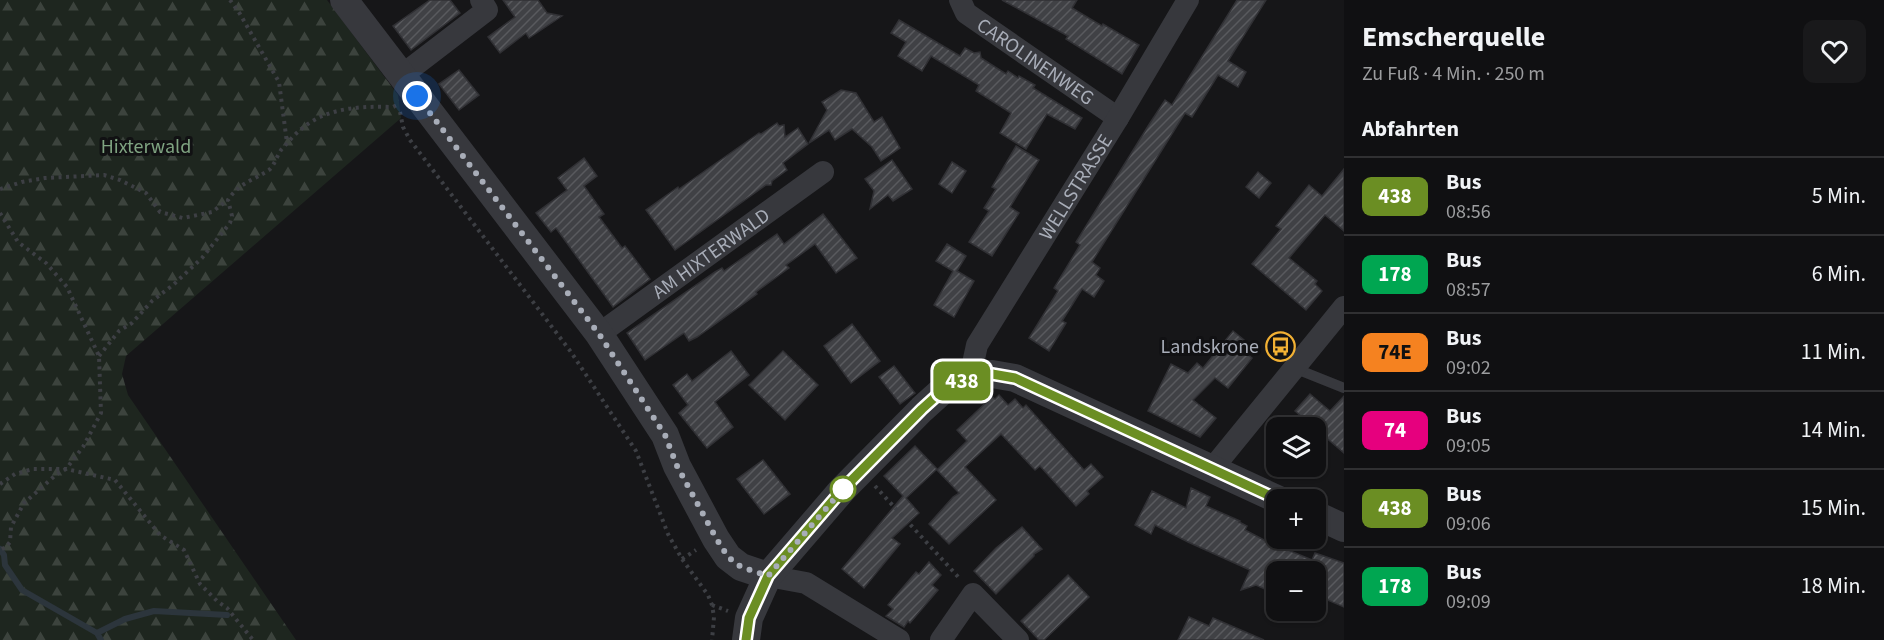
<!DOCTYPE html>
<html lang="de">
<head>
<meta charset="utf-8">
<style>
  :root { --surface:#101012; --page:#19191b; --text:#f1f3f6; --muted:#9c9d9f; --line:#303032 }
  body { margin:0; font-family:"Source Sans 3",sans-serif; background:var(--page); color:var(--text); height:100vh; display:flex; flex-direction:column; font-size:22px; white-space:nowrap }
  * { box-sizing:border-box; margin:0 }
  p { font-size:20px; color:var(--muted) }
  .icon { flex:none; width:33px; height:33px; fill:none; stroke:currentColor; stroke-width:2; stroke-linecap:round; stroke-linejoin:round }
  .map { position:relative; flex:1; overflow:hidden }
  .sheet { display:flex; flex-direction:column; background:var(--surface); width:540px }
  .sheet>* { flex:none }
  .badge { padding:0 12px; border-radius:9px; font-size:21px; line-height:39px }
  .buttons { position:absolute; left:1266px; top:417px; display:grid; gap:12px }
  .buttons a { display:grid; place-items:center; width:60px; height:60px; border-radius:12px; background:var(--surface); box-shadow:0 2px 4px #0004,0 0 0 2px var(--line); font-size:30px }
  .you { position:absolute; width:30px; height:30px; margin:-15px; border:4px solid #fff; border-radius:50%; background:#1a73e8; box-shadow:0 0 0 9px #1a73e833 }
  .map>.badge { position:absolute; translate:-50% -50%; box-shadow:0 0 0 3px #fff }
  h2 { padding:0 18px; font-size:22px; line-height:54px }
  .round { display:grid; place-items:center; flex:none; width:63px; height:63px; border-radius:12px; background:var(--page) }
  .head { display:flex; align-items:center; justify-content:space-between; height:102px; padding:0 18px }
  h1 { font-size:28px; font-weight:700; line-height:45px }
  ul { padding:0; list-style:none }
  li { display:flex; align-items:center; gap:18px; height:78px; padding:0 18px; border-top:2px solid var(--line) }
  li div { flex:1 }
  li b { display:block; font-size:22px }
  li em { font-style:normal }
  li .badge { min-width:66px; font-weight:700; text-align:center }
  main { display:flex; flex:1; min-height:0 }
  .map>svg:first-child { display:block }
  .forest { fill:url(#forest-firs) }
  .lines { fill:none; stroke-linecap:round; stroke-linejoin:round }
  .stream { stroke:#2c353c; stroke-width:6 }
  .building { fill:url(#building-hatch); stroke:#303034; stroke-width:1.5 }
  .path { stroke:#3d3f44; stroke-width:4; stroke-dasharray:3 4.5; stroke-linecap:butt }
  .service { stroke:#37383d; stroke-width:10 }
  .minor { stroke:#37383d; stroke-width:22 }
  .tertiary { stroke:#37383d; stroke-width:28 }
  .line-casing { stroke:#fff; stroke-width:14 }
  .line { stroke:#6b8e23; stroke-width:9 }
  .walk { stroke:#a8adb8; stroke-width:6; stroke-dasharray:0 10.8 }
  .stop-dot { fill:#fff; stroke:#6b8e23; stroke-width:3 }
  .labels { text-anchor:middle; stroke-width:6; stroke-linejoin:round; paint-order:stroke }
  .street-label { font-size:20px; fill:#a8adb8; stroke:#111113 }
  .park-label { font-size:20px; fill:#7fa381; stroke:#111113 }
  .poi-label { font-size:20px; fill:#a8adb8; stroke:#111113; text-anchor:end }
</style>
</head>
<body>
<main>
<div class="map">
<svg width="1344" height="640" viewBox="0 0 1344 640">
  <defs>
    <pattern id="forest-firs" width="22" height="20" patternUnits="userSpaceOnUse" patternTransform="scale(1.5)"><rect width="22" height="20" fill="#1e261f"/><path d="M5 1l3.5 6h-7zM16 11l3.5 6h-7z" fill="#3c433d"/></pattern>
    <pattern id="building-hatch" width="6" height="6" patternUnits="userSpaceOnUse" patternTransform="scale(1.5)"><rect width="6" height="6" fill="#404145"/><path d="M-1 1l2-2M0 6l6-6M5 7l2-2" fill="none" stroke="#595a5e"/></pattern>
  </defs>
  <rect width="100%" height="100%" fill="#161618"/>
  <path class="forest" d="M0,0h327l71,95 3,23 -275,238 -4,18 6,21 168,245h-296z"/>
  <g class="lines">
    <g class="stream">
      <path d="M0,549l4,6 1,10 17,25 75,43 4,7"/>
      <path d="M97,633l28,-14 29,-8 73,4"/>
    </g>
  </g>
  <g class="building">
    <path d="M430,0h20l10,13 -49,37 -18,-24z"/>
    <path d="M503,0h35l9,13 15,3 -33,22 -3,-5 -26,20 -12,-16 27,-20z"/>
    <path d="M1002,0h75l-5,8 30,18 1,-2 36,21 -17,29 -56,-35 2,-3z"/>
    <path d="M1237,0h29l-38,61 18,11 -8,15 -20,-12 -26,42 -7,-4 -93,149 8,6 -4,7 8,6 -10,16 -12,-8 -20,32 4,2 -17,28 -20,-13 29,-47 -4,-3 26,-43 -4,-3 74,-119 15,-23 7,5z"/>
    <path d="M899,20l61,36 5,-8 9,5 6,-1 1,6 25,16 2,-3 10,7 1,-2 16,9 -2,3 49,30 -7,11 -28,-15 -21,35 -26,-16 11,-20 -35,-22 3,-6 -48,-29 -9,15 -24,-15 8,-14 -15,-9z"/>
    <path d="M459,70l20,25 -20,15 -20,-26z"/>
    <path d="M841,90l15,3 18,29 8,-5 18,31 -19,13 -9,-14 -20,-18 -17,11 -6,-10 -20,13 18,-33 -5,-8z"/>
    <path d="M777,123l2,3 5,-1 1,12 13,-9 10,16 -25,19 4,7 -15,11 -1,4h-5l-91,65 -29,-40 32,-23 1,2 80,-56 2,1z"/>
    <path d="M1016,146l23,14 -29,47 9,6 -27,43 -23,-14 20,-31 -5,-3 12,-19 -4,-2z"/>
    <path d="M584,158l13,18 -13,10 20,28 -5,3 23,31 3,-2 25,33 -37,28 -57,-79 -5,4 -15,-19 31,-23 -9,-12z"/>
    <path d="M892,160l20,29 -19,12 -5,-6 -18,14 4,-18 -9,-12z"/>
    <path d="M952,162l14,9 -14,22 -13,-9z"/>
    <path d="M1344,169v62l-19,-16 -36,43 28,23 -2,3 7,7 -16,19 -54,-46 29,-35 -5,-3 33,-41 13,11z"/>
    <path d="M1258,172l13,11 -12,15 -13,-11z"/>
    <path d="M823,214l34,44 -21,15 -21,-29 -29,21 3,3 -33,24 1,2 -60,43 -8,4 -5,-8 -39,27 -18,-27 88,-61 7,-4 2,3 53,-37 7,10z"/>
    <path d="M947,244l19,12 -9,15 17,10 -20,36 -20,-12 19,-34 -17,-10z"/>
    <path d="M852,324l28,37 -29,22 -27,-37z"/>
    <path d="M1233,331l11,9 -4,8 12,10 -24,30 -13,-10 -22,22 23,18 -16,19 -52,-26 23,-47 17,9 9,-10 6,5z"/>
    <path d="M731,351l18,24 -34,27 18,25 -26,21 -28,-35 9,-8 -15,-20 14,-11 5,7z"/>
    <path d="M783,351l35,34 -33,35 -36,-35z"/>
    <path d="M894,366l21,27 -15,11 -21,-27z"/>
    <path d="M1310,394l20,17 14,-15v57l-49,-42z"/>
    <path d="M999,395l9,10 7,-6 8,9 3,-3 58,65 7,-6 12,13 -16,14 2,3 -13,12 -36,-40 -5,4 -34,-36 -36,33 31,33 -47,44 -20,-20 24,-27 6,-4 -22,-23 30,-29 -10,-11 35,-33 3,2z"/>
    <path d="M915,446l22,23 -31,29 13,15 -27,25 8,6 -36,44 -22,-19 61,-73 -19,-20z"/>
    <path d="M763,460l27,34 -26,20 -27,-35z"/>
    <path d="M1191,488l19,9 -4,9 34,15 -1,1 8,4 -2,4 19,10 48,20 3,-7 29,10v44l-28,-12v-23h-40v22l-20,-9 -15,5 9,-20 -62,-28 -33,-17 -4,9 -16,-9 17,-34 34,17z"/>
    <path d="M1022,527l20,22 -8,5v2l-38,38 -22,-23 22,-23z"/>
    <path d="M929,562l12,13 -9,10 6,5 -28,33 -2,-2 -4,6 -18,-11 7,-7 -5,-4 28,-33 3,2z"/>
    <path d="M1068,575l21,22 -45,43h-5l-18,-19z"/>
    <path d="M1189,617l20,9 4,-8 51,22h-86z"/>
  </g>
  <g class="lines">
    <g class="path">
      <path d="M230,0l10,14 39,68 8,61"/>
      <path d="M400,112l3,15 7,13 161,212 65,99 32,83 14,25 26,36 4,10 2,12 -2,23"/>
      <path d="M0,189l22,-7 23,-4 59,-3 16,5 26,13 14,19 23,6 29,-6 16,-12"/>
      <path d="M0,213l18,29 28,21 21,24 32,69 2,57 -18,34 -17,22 -9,5 -33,29 -13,24 -1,15 -4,5 -6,3"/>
      <path d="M99,356l20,-25 13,-8 20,-22 21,-16 29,-27 28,-35 2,-7 -4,-16c11,-17 26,-20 41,-30 5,-4 8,-14 12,-20 3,-3 6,-7 9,-10 28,-32 63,-34 103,-33l4,-2"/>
      <path d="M0,484l15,-10 18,-5h33l49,11 45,55 24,15 16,34 17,17 10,7 26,32"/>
      <path d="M875,486l86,94"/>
      <path d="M682,559l14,-9"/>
      <path d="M712,605l16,6"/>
    </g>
    <path class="service" d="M1294,368l50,20"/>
    <g class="minor">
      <path id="s1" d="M960,0l6,13 152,105"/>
      <path d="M401,76l86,-66 -6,-10"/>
      <path id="s2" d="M599,334l224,-162"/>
      <path id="s3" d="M970,377l7,-32 141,-227 70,-118"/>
      <path d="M1212,469l132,-162"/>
      <path d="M768,576l38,7 93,57"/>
      <path d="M941,640l32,-46 45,46"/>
    </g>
    <g class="tertiary">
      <path d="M344,0l255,334 66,101 12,31 39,73 12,18 13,10 27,9"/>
      <path d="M1316,515l28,13"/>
      <path d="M746,640l3,-22 19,-42 74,-86 80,-81 21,-19 27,-13 22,-3 23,4 264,122"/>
    </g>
  </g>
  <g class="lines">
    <defs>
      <path id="line" d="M746,640l3,-22 19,-42 74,-86 80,-81 21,-19 27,-13 22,-3 23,4 264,122"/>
    </defs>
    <use href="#line" class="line-casing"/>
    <use href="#line" class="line"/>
    <path class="walk" d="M417,96l182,238 66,101 12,31 39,72 12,19 13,10 27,9 75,-87"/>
  </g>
  <defs>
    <symbol id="bus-ring" viewBox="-11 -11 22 22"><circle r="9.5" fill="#111113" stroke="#f2b134" stroke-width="1.5"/><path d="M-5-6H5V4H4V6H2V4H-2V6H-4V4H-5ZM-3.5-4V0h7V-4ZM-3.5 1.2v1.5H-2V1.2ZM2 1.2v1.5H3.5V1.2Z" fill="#f2b134"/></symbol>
  </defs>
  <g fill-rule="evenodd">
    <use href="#bus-ring" x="1264" y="330" width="33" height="33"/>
  </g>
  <circle class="stop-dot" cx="843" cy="489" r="12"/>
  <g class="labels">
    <g class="street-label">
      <text dy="7" stroke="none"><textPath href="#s1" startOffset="99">CAROLINENWEG</textPath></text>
      <text dy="7" stroke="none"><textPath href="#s3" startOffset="219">WELLSTRASSE</textPath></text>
      <text dy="7" stroke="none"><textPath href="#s2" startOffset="138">AM HIXTERWALD</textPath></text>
    </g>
    <g class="park-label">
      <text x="146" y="153">Hixterwald</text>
    </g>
    <g class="poi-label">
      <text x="1259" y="353">Landskrone</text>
    </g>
  </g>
</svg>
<div class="buttons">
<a><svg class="icon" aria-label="layers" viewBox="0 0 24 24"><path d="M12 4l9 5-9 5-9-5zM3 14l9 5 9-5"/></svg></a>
<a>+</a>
<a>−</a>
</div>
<div class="you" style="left:417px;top:96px"></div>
<b class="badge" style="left:962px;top:381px;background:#6b8e23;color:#fff">438</b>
</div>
<section class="sheet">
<div class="head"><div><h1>Emscherquelle</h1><p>Zu Fuß · 4 Min. · 250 m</p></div><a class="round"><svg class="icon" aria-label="heart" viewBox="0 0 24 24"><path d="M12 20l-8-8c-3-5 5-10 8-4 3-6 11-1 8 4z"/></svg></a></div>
<h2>Abfahrten</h2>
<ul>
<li><span class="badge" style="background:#6b8e23;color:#fff">438</span><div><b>Bus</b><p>08:56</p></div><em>5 Min.</em></li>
<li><span class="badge" style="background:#00a651;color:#fff">178</span><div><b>Bus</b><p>08:57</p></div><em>6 Min.</em></li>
<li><span class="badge" style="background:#f58220;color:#111">74E</span><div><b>Bus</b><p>09:02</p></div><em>11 Min.</em></li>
<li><span class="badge" style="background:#e6007e;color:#fff">74</span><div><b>Bus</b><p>09:05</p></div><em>14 Min.</em></li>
<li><span class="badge" style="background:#6b8e23;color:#fff">438</span><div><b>Bus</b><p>09:06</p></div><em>15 Min.</em></li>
<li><span class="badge" style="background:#00a651;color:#fff">178</span><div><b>Bus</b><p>09:09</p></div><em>18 Min.</em></li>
</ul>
</section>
</main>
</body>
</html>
